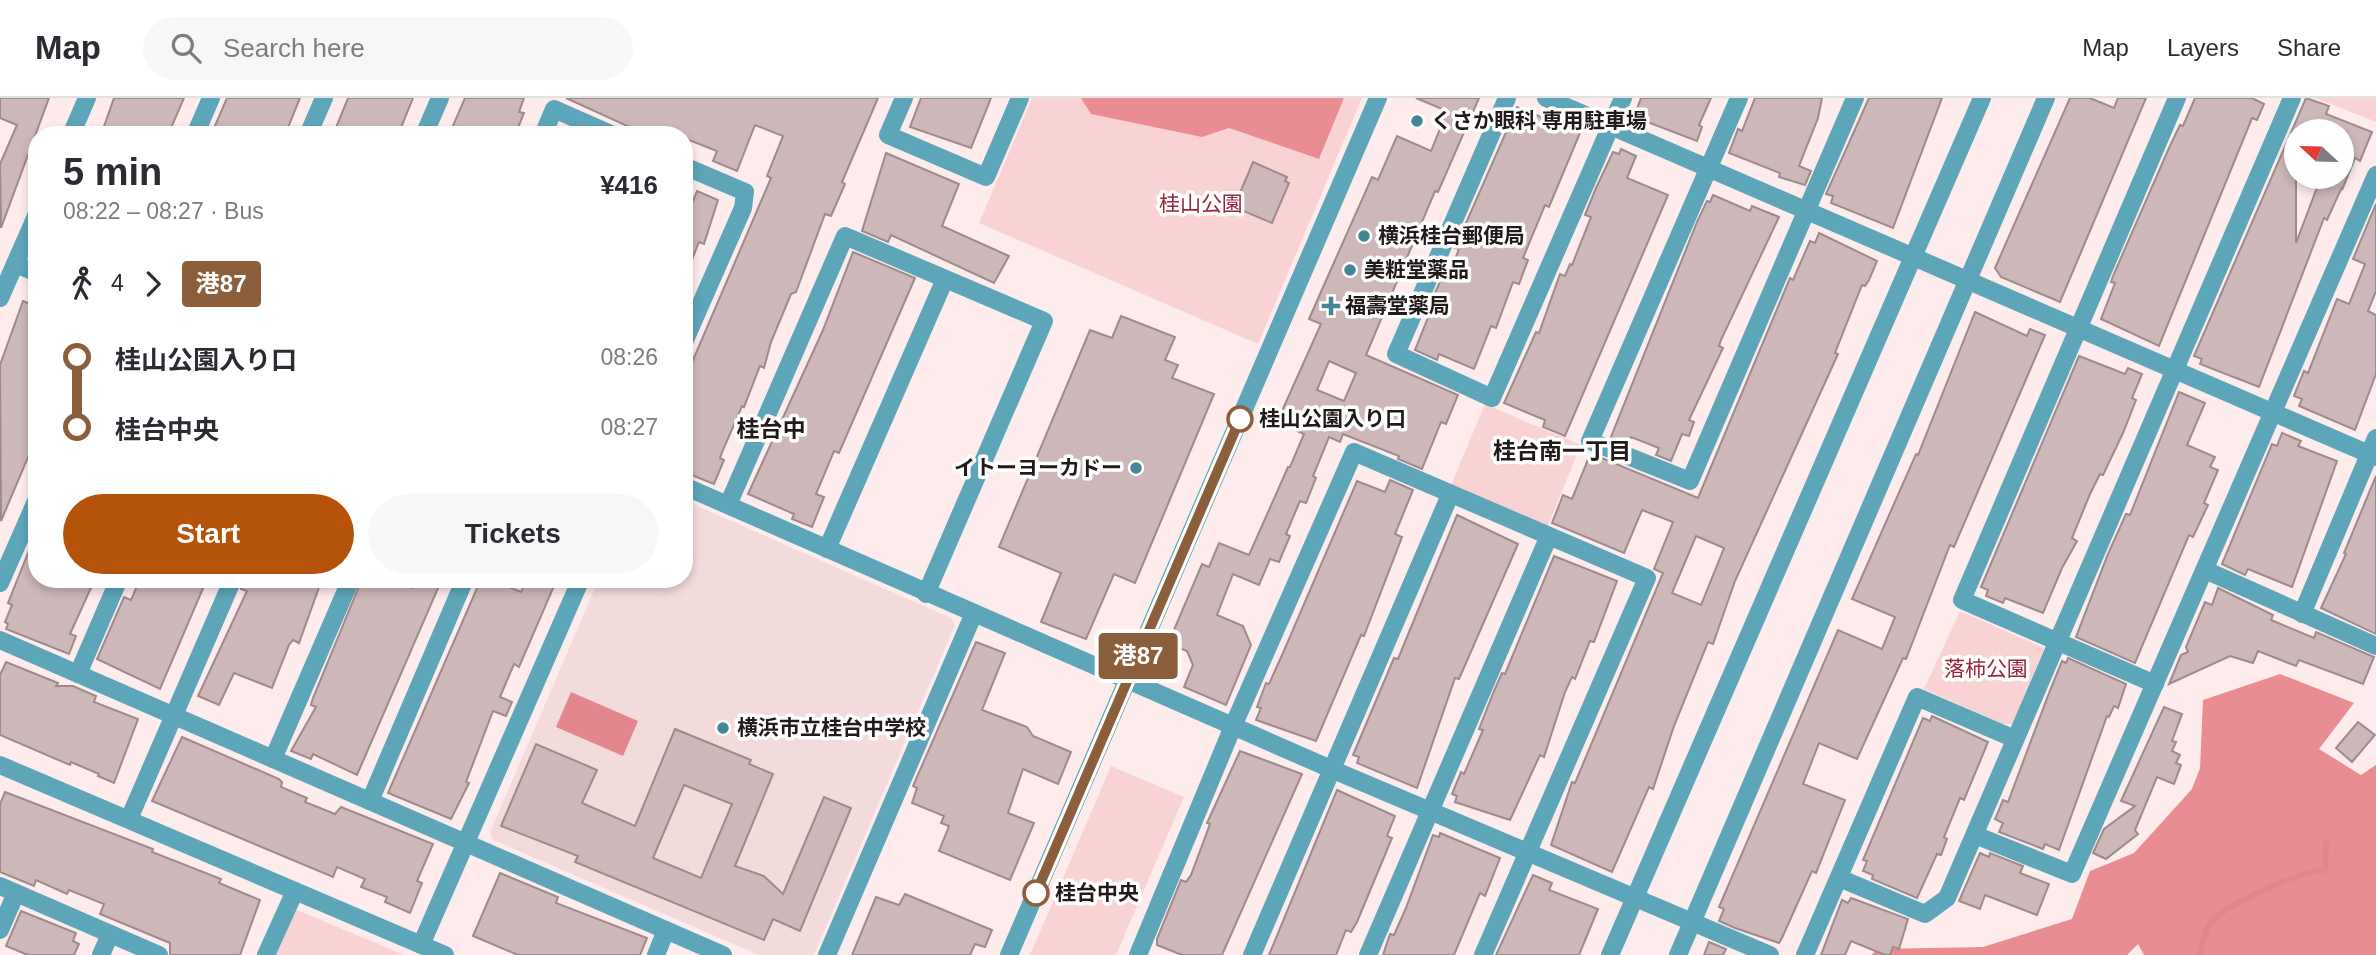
<!DOCTYPE html>
<html lang="en">
<head>
<meta charset="utf-8">
<style>
  :root { --surface:#fff; --page:#f7f7f7; --text:#2b2b33; --muted:#7c7c81; --line:#e1e1e2; --accent:#b45309 }
  body { margin:0; font-family:Arial,"Noto Sans JP",sans-serif; background:var(--page); color:var(--text); height:100vh; display:flex; flex-direction:column; font-size:26px; white-space:nowrap }
  * { box-sizing:border-box; margin:0 }
  p { font-size:23px; color:var(--muted) }
  .icon { flex:none; width:38px; height:38px; fill:none; stroke:currentColor; stroke-width:2; stroke-linecap:round; stroke-linejoin:round }
  .map { position:relative; flex:1; overflow:hidden }
  .drawer { position:absolute; left:28px; top:28px; width:665px; height:462px; display:flex; flex-direction:column; background:var(--surface); border-radius:28px; box-shadow:0 4px 10px #0003 }
  .drawer>* { flex:none }
  .badge { padding:0 14px; border-radius:5px; font-size:24px; line-height:46px }
  .needle { width:46px; rotate:292deg }
  .controls { position:absolute; left:2284px; top:21px; display:grid; gap:14px }
  .controls a { display:grid; place-items:center; width:70px; height:70px; border-radius:50%; background:var(--surface); box-shadow:0 4px 10px #0003; font-size:35px }
  .map>.badge { position:absolute; translate:-50% -50%; box-shadow:0 0 0 4px #fff }
  .legs { display:flex; align-items:center; gap:10px; height:77px; padding:0 35px; font-size:23px }
  .legs p { margin-inline-start:auto }
  .headline { display:flex; align-items:center; justify-content:space-between; height:119px; padding:0 35px }
  h1 { font-size:38px; font-weight:700; line-height:52px }
  .primary-button { display:flex; gap:14px; margin-top:auto; padding:14px 35px }
  .primary-button a { flex:1; height:80px; border-radius:42px; background:var(--accent); color:#fff; font-size:28px; font-weight:700; line-height:80px; text-align:center }
  .primary-button a+a { background:var(--page); color:var(--text) }
  ul { padding:0 35px; list-style:none }
  li { display:flex; align-items:center; gap:24px; height:70px; font-size:26px }
  li i { display:grid; place-items:center; width:10px; height:100%; margin:0 9px; background:currentColor }
  li i::after { content:''; width:18px; height:18px; margin:-9px; border:5px solid; border-radius:50%; background:var(--surface) }
  li p { margin-inline-start:auto }
  li:first-child i { background:linear-gradient(#0000 50%,currentColor 0) }
  li:last-child i { background:linear-gradient(currentColor 50%,#0000 0) }
  header { display:flex; align-items:center; gap:42px; box-sizing:border-box; height:98px; padding:0 35px; background:var(--surface); border-bottom:2px solid var(--line) }
  header strong { font-size:33px }
  nav { display:flex; gap:38px; margin-inline-start:auto; font-size:24px }
  .search { width:490px; height:63px; background:var(--page); display:flex; align-items:center; gap:18px; box-sizing:border-box; padding:0 24px; border-radius:38px; color:var(--muted); font-size:26px }
  .map>svg:first-child { display:block }
  .built { fill:#f3dbdc }
  .green { fill:#f9d3d4 }
  .forest { fill:#ea8d93 }
  .water { fill:#e4878d }
  .lines { fill:none; stroke-linecap:round; stroke-linejoin:round }
  .stream { stroke:#e4878d; stroke-width:6 }
  .building { fill:#cdb7b8; stroke:#9e8a8b; stroke-width:2; fill-rule:evenodd }
  .minor { stroke:#5da6ba; stroke-width:18 }
  .tertiary { stroke:#5da6ba; stroke-width:18 }
  .line-1-casing { stroke:#fff; stroke-width:16 }
  .line-1 { stroke:#8b5e3c; stroke-width:10 }
  .poi-dot { fill:#448597; stroke:#fefefe; stroke-width:2.5 }
  .stop-1-dot { fill:#fff; stroke:#8b5e3c; stroke-width:3.5 }
  .labels { text-anchor:middle; stroke-width:7; stroke-linejoin:round; paint-order:stroke }
  .poi-label { font-size:21px; font-weight:bold; fill:#221a1a; stroke:#fefefe; text-anchor:start }
  .park-label { font-size:21px; fill:#942739; stroke:#fefefe }
  .stop-label { font-size:21px; font-weight:bold; fill:#221a1a; stroke:#fefefe; text-anchor:start }
  .neighbourhood-label { font-size:23px; font-weight:bold; fill:#221a1a; stroke:#fefefe }
</style>
</head>
<body>
<header>
<strong>Map</strong>
<div class="search"><svg class="icon" aria-label="search" viewBox="0 0 24 24"><circle cx="10" cy="10" r="6"/><path d="M15 15l6 6"/></svg>Search here</div>
<nav><a>Map</a><a>Layers</a><a>Share</a></nav>
</header>
<div class="map">
<svg width="2376" height="857" viewBox="0 0 2376 857">
  <rect width="100%" height="100%" fill="#feecec"/>
  <path class="built" d="M684,402l267,118 4,7 -141,330h-55l-266,-115 -3,-8 109,-253h85z"/>
  <g class="green">
    <path d="M1032,0h330l-104,246 -279,-121z"/>
    <path d="M2316,0h60v25v-1z"/>
    <path d="M1485,306l96,41 -34,83 -96,-43z"/>
    <path d="M1960,513l84,37 -31,76h-10l-79,-35z"/>
    <path d="M1111,668l73,31 -68,158h-86z"/>
    <path d="M295,811l109,46h-130z"/>
  </g>
  <g class="forest">
    <path d="M1081,0h263l-25,61 -90,-31 -27,9 -111,-23z"/>
    <path d="M2280,576l74,29 -35,46 42,26 15,-10v190h-232l-6,-11 -11,11h-255l4,-6 107,-2 89,-28 18,-48 44,-18 58,-64 8,-21 3,-68z"/>
  </g>
  <path class="water" d="M571,594l67,29 -15,35 -67,-29z"/>
  <g class="lines">
    <path class="stream" d="M2199,857c3,-10 6,-23 11,-32 12,-17 94,-54 115,-53l1,-27"/>
  </g>
  <g class="building">
    <path d="M0,0h49l-48,130 -1,-64 17,-39 -17,-7z"/>
    <path d="M114,0h70l-16,37h-67z"/>
    <path d="M227,0h73l-15,37h-74z"/>
    <path d="M348,0h65l-15,37h-65z"/>
    <path d="M465,0h59l-5,14 5,1 -9,22h-66z"/>
    <path d="M566,0h312l-36,84 3,2 -14,32 -6,-2 -29,78 -5,2 -20,48 -7,26 -4,-2 -16,41 -2,-1 -19,44 -3,8 4,2 -10,24 -30,-12v-91l87,-203 -4,-2 16,-40 -28,-11 -18,46 -24,-10 4,-10 -33,-13v-3h-37z"/>
    <path d="M921,0h70l-20,50 -61,-21z"/>
    <path d="M1416,0h63l-41,94 -3,-1 -69,164 92,40 -12,29 -5,-2 -19,47 -24,-10 1,-3 -56,-22 -3,8 -11,-5 -16,39 3,2 -10,25 -6,-2 -14,33 4,2 -11,26 -9,-3 -11,26 -26,-11 -16,41 26,11 8,19 -25,60 -42,-18 9,-22 -6,-14 -19,-7 34,-80 7,3 10,-24 30,12 39,-88h2l14,-33 -27,-12 44,-98 -12,-5 11,-25 52,-117 6,3 19,-44 34,15 16,-40zM1329,263l27,12 -12,28 -27,-11z"/>
    <path d="M1641,0h70l-12,27 3,2 -5,14 -63,-24z"/>
    <path d="M1755,0h67l-4,20 -19,48 12,5 -6,14 -26,-8 1,-4 -51,-20 9,-24 4,2z"/>
    <path d="M1869,0h73l-49,130 -62,-25 2,-7 -7,-2z"/>
    <path d="M2070,0h20l24,10 4,-10h28l-86,204 -59,-25 -6,-9z"/>
    <path d="M2195,0h57l12,6 -7,16 -5,-2 -93,228 -58,-27 14,-36 -4,-1 2,-6 56,-128 11,-23 3,1z"/>
    <path d="M2306,0l23,8 -3,8 46,18 -12,29 -5,-3 -13,32v-3l-15,33 -3,-2 -65,169 -59,-23 2,-5 -8,-3zM2296,33h46v46h-21l-25,66z"/>
    <path d="M1517,9l41,17 2,-3 17,7 -2,3 5,2 -31,74 -4,-2 -22,53 5,2 -9,24 -6,-2 -17,46 -5,-2 -17,43 -35,-15 -2,6 -22,-10 18,-45 -3,-1 13,-29 5,2 11,-28 -4,-1z"/>
    <path d="M1621,51l15,7 -9,22 41,17 -103,241 -22,-9 2,-7 -41,-17 32,-71 3,1 21,-59 5,2 5,-12 2,1 19,-48 -6,-2 11,-27 17,-36 6,2z"/>
    <path d="M886,55l73,31 -17,42 67,30 -15,27 -103,-48 -3,7 -26,-11z"/>
    <path d="M1253,64l34,15 -2,4 4,2 -17,40 -38,-16z"/>
    <path d="M697,93l21,9 -14,44 -5,-2 -14,35 -1,-55z"/>
    <path d="M1713,97l37,16 2,-5 27,11 -58,123 -2,6 4,2 -34,72 5,2 -5,14 -7,-2 -11,27 -15,-6 3,-7 -28,-11 -3,7 -17,-7 86,-215 10,-21 3,1z"/>
    <path d="M2376,106v87l-8,20 8,4v59l-21,56 -56,-24 3,-7 -8,-3 10,-25 4,2 29,-74 12,5 16,-40 -12,-5z"/>
    <path d="M1819,135l58,28 -8,19 -4,6 -3,-1 -27,68 3,1 -103,227 -22,63 -5,-2 -34,84 -21,63 -4,-2 -37,85 -61,-27 21,-63 3,1 88,-210 -9,-4 19,-47 -31,-12 -18,43 -72,-30 11,-28 9,4 17,-42 12,4 1,-3 96,40 92,-220 3,2 17,-39 5,2zM1696,438l28,12 -23,57 -29,-12z"/>
    <path d="M853,154l62,26 -76,175 -5,-2 -18,43 8,3 -12,30 -20,-8 2,-5 -46,-20 75,-164z"/>
    <path d="M23,203l14,6v129l-36,85 -1,-156z"/>
    <path d="M1975,214l52,24 3,-7 15,6 -91,212 -4,-2 -44,114 -3,-1 -46,101 -38,-16 -16,41 42,16 -29,73 -4,-2 -30,67 -3,5 -44,-15 -16,-7 5,-12 -5,-2 119,-277 44,19 13,-32 -43,-18 64,-145 2,1z"/>
    <path d="M1121,218l54,21 -10,23 13,5 -6,13 42,16 -79,189 -21,-9 -28,65 -45,-17 20,-49 -62,-26 91,-217 22,8z"/>
    <path d="M2079,258l46,18 3,-6 14,6 -10,24 4,2 -13,33 -20,42 -3,-1 -10,20 -18,44 5,3 -15,27 -19,45 -38,-15 -2,5 -17,-7 2,-6 -7,-3z"/>
    <path d="M2179,294l26,11 -18,42 28,12 -5,10 8,3 -14,33 4,2 -15,32 -4,-2 -54,128 -59,-26 32,-83 18,-40 4,1z"/>
    <path d="M2282,335l19,8 -3,5 39,15 -45,126 -44,-18 -3,6 -23,-11 50,-120 5,2z"/>
    <path d="M2376,378v158l-55,-26 25,-54 -2,-1z"/>
    <path d="M1390,382l23,10 -18,44 7,3 -38,99 -3,-1 -45,106 -60,-21 5,-12 -4,-1 9,-24 3,1 14,-31 74,-172 28,11z"/>
    <path d="M1457,417l61,29 -59,135 -4,-1 -38,110 -60,-25 2,-6 -6,-2 41,-97 4,1z"/>
    <path d="M36,435l1,46h58l-25,55 6,2 -7,18 -63,-25 2,-5 -3,-2 7,-17 -4,-2z"/>
    <path d="M1554,458l63,25 -23,61 -4,-1 -15,38 -3,-2 -7,15 -21,65 -4,-2 -30,65 -55,-18 2,-6 -5,-2 9,-22 3,2 19,-44 -4,-1 15,-38 8,-18 3,1z"/>
    <path d="M140,481h67l-47,110 -63,-30 27,-62 7,3z"/>
    <path d="M244,481h78l-23,64 -6,-3 -4,5 -17,43 -38,-15 -15,32 -21,-9 49,-105 -6,-2z"/>
    <path d="M362,481h29l21,9 4,-9h26l-85,196 -44,-21 -2,5 -20,-8 25,-44 -5,-2 2,-7z"/>
    <path d="M481,481h9l31,13 6,-13h30l-38,88 -5,-3 -14,33 12,5 -6,14 -13,-5 -27,71 3,1 -18,36 -63,-26z"/>
    <path d="M2218,490l55,27 -2,5 43,18 2,-6 58,25 -11,27 -64,-24 -3,6 -38,-15 -5,12 -23,-7 -61,28 12,-29 7,-3 -2,-5 19,-45 7,3z"/>
    <path d="M976,544l29,11 -23,57 45,17 6,9 38,16 -13,32 -35,-15 -15,44 26,10 -24,57 -71,-29 10,-25 -8,-3 3,-7 -32,-13 5,-15 -4,-2z"/>
    <path d="M2068,560l58,26 -8,24 -4,-2 -5,11 -2,-1 -48,134 -14,-6 -2,5 -44,-17 4,-9 -8,-4 8,-19 5,2 41,-109 13,-32 4,2z"/>
    <path d="M6,564l52,21 -2,3h17l23,10 -2,6 44,17 -24,64 -16,-7 1,-2 -28,-12 -1,3 -70,-30v-60z"/>
    <path d="M2164,609l18,7 -10,27 4,1 -4,9 8,4 -4,8 5,2 -7,19 -17,-7 -22,53 3,4 -32,25 -13,-6 11,-24 31,-23 -14,-5z"/>
    <path d="M1932,618l56,26 -24,58 -4,-2 -16,39 3,2 -6,16 -4,-1 -20,44 -45,-19 1,-4 -10,-4 4,-10 -4,-1 60,-142 7,3z"/>
    <path d="M2358,624l17,13 -23,27 -16,-14z"/>
    <path d="M675,631l76,31 -2,4 24,10 -38,92 29,10 19,18 41,-97 27,11 -51,123 -27,-12 -9,21 -189,-78 3,-6 -77,-30 35,-82 61,26 -15,33 53,23zM684,687l48,19 -31,74 -48,-20z"/>
    <path d="M182,639l97,42 3,3 -1,5 26,11 -2,4 30,12 6,-7 92,37 -16,37 5,2 -12,30 -25,-11 2,-5 -26,-10 4,-8 -28,-12 -4,10 -181,-76z"/>
    <path d="M1240,653l62,23 -80,181h-40l-25,-10v-6l24,-59 5,2 5,-7 19,-51 -3,-1z"/>
    <path d="M1337,692l58,26 -8,20 5,2 -35,84 -6,10 -5,-2 -10,25h-67z"/>
    <path d="M5,694l148,57 -1,3 69,27 -2,4 41,17 -20,55h-70v-12l-70,-29 4,-10 -35,-14 -2,4 -31,-14 -2,6 -34,-14v-68z"/>
    <path d="M1440,735l60,25 -15,38 -5,-3 -26,62h-71l7,-21 4,1 12,-27 27,-73 6,2z"/>
    <path d="M1980,755l9,4 1,-4 33,13 -3,7 29,11 -12,31 -52,-20 -5,14 -21,-8z"/>
    <path d="M500,775l58,24 -2,6 91,35 -7,17h-122l-45,-19z"/>
    <path d="M1533,777l19,8 -3,7 49,19 -19,46h-83z"/>
    <path d="M905,796l87,36 -7,17 -10,-3 -5,11h-118l24,-58 23,8z"/>
    <path d="M1851,800l57,21 -9,30 -6,-2 -3,8h-5l-34,-14 -6,14h-24l21,-55 6,3z"/>
    <path d="M21,813l55,22 -3,8 6,3 -5,11h-46l-22,-9z"/>
    <path d="M1709,844l17,7 -3,6h-19z"/>
  </g>
  <g class="lines">
    <g class="minor">
      <path d="M904,0l-16,37 98,42 34,-79"/>
      <path d="M1507,0l-111,256 96,44 131,-300"/>
      <path d="M1546,0l830,359"/>
      <path d="M1739,0l-149,343 100,40 165,-383"/>
      <path d="M195,37l16,-37"/>
      <path d="M308,37l16,-37"/>
      <path d="M424,37l16,-37"/>
      <path d="M543,37l11,-26 59,26"/>
      <path d="M684,68l61,26 -2,16 -59,134"/>
      <path d="M15,166l22,9"/>
      <path d="M684,388l647,283 439,186"/>
      <path d="M728,407l117,-269 199,85 -118,273"/>
      <path d="M827,451l118,-270"/>
      <path d="M2205,472l171,76"/>
      <path d="M0,485l37,-84"/>
      <path d="M2302,516l74,-176"/>
      <path d="M0,542l723,315"/>
      <path d="M78,576l41,-95"/>
      <path d="M2155,586l-193,-84 215,-502"/>
      <path d="M273,661l78,-180"/>
      <path d="M370,703l95,-222"/>
      <path d="M129,721l104,-240"/>
      <path d="M1975,737l97,39 304,-699"/>
      <path d="M1839,780l86,36 22,-16 345,-800"/>
      <path d="M0,788l159,69"/>
      <path d="M0,832l16,-37"/>
      <path d="M421,847l160,-366"/>
      <path d="M101,857l9,-21"/>
      <path d="M266,857l29,-64"/>
      <path d="M656,857l10,-25"/>
      <path d="M827,857l147,-342"/>
      <path d="M1138,857l96,-231 120,-272 293,126 -164,377"/>
      <path d="M1252,857l198,-460"/>
      <path d="M1368,857l180,-417"/>
      <path d="M1610,857l372,-857"/>
      <path d="M1678,857l368,-857"/>
      <path d="M1805,857l112,-258 98,42"/>
    </g>
    <g class="tertiary">
      <path d="M71,37l16,-37"/>
      <path d="M0,200l37,-84"/>
      <path d="M0,667l445,190"/>
      <path d="M1009,857l369,-857"/>
    </g>
  </g>
  <g class="lines">
    <defs>
      <path id="line-1" d="M1036,795l204,-474"/>
    </defs>
    <use href="#line-1" class="line-1-casing"/>
    <use href="#line-1" class="line-1"/>
  </g>
  <g class="poi-dot">
    <circle cx="1417" cy="23" r="7"/>
    <circle cx="1364" cy="138" r="7"/>
    <circle cx="1350" cy="172" r="7"/>
    <path d="M1327.5 197.5h7v7h7v7h-7v7h-7v-7h-7v-7h7z"/>
    <circle cx="1136" cy="370" r="7"/>
    <circle cx="723" cy="630" r="7"/>
  </g>
  <g class="stop-1-dot">
    <circle cx="1240" cy="321" r="12"/>
    <circle cx="1036" cy="795" r="12"/>
  </g>
  <g class="labels">
    <g class="poi-label">
      <text x="1431" y="30">くさか眼科 専用駐車場</text>
      <text x="1378" y="145">横浜桂台郵便局</text>
      <text x="1364" y="179">美粧堂薬品</text>
      <text x="1345" y="215">福壽堂薬局</text>
      <text x="1122" y="377" text-anchor="end">イトーヨーカドー</text>
      <text x="737" y="637">横浜市立桂台中学校</text>
    </g>
    <g class="park-label">
      <text x="1201" y="113">桂山公園</text>
      <text x="1986" y="578">落柿公園</text>
    </g>
    <g class="stop-label">
      <text x="1259" y="328">桂山公園入り口</text>
      <text x="1055" y="802">桂台中央</text>
    </g>
    <g class="neighbourhood-label">
      <text x="771" y="339">桂台中</text>
      <text x="1562" y="361">桂台南一丁目</text>
    </g>
  </g>
</svg>
<div class="controls">
<a><svg class="needle" viewBox="-14 -14 28 28"><path d="M0-13l5 13h-10z" fill="#e53935"/><path d="M0 13l5-13h-10z" fill="#7c7c81"/></svg></a>
</div>
<b class="badge" style="left:1138px;top:558px;background:#8b5e3c;color:#fff">港87</b>
<section class="drawer">
<div class="headline"><div><h1>5 min</h1><p>08:22 – 08:27 · Bus</p></div><b>¥416</b></div>
<div class="legs"><svg class="icon" aria-label="walk" viewBox="0 0 24 24"><circle cx="13" cy="4" r="2"/><path d="M13 8l-2 6 4 7M11 14l-3 7M7 12l3-4h3l4 4"/></svg>4<svg class="icon" aria-label="forward" viewBox="0 0 24 24"><path d="M9 5l7 7-7 7"/></svg><b class="badge" style="background:#8b5e3c;color:#fff">港87</b></div>
<ul>
<li><i style="color:#8b5e3c"></i><b>桂山公園入り口</b><p>08:26</p></li>
<li><i style="color:#8b5e3c"></i><b>桂台中央</b><p>08:27</p></li>
</ul>
<div class="primary-button"><a>Start</a><a>Tickets</a></div>
</section>
</div>
</body>
</html>
